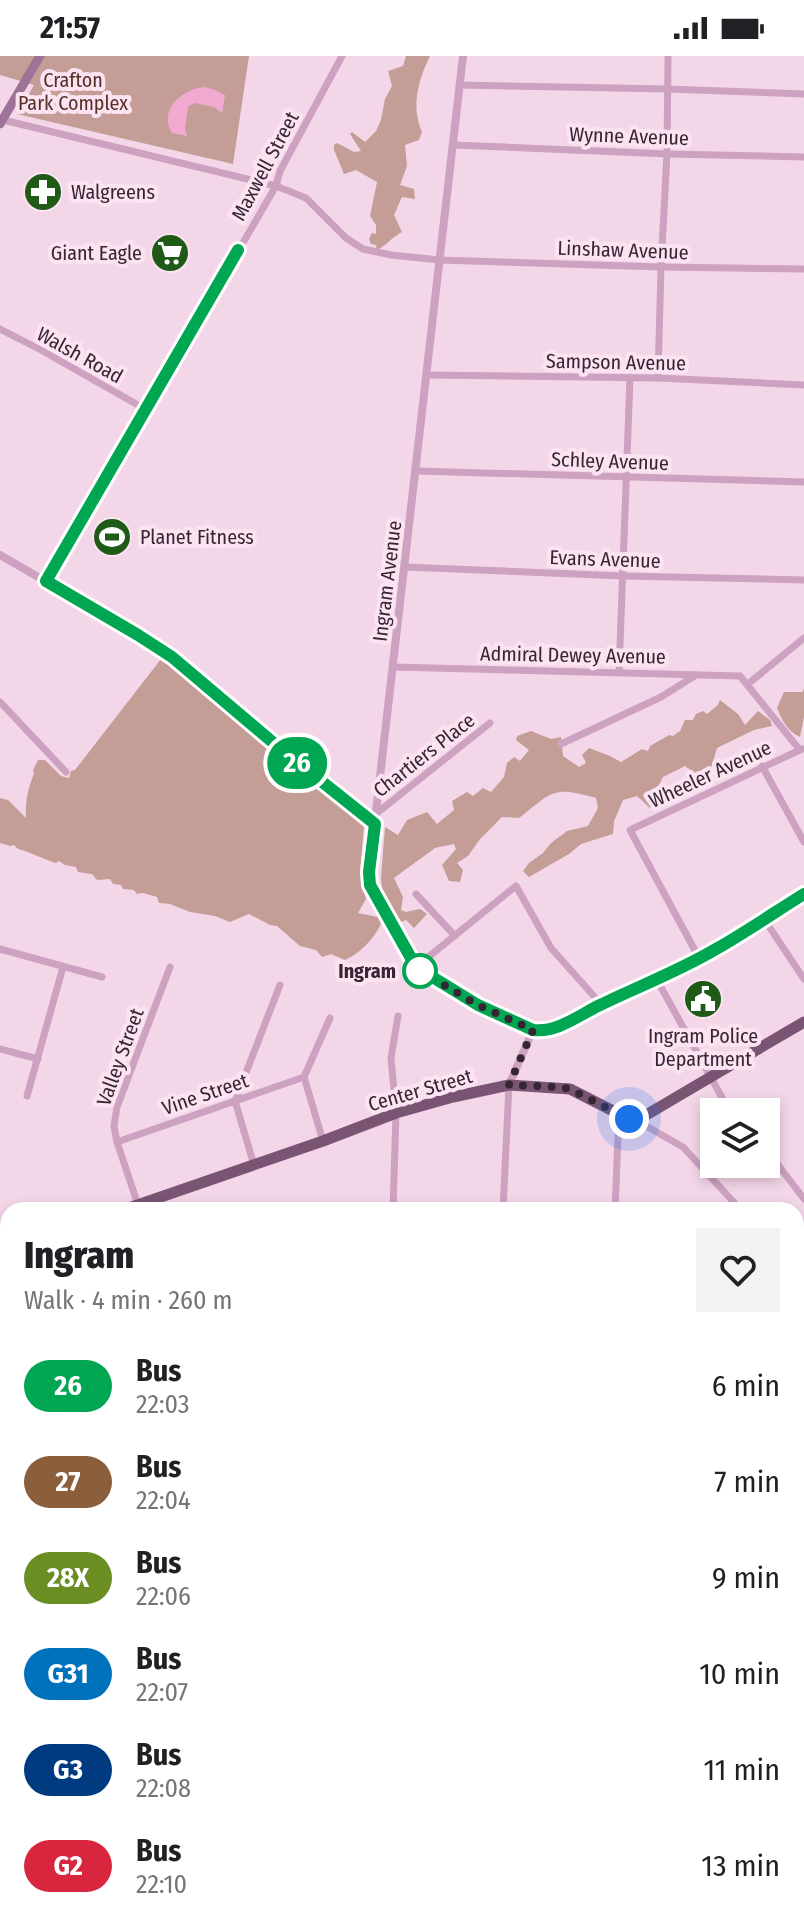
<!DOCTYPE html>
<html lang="en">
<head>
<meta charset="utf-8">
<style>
  :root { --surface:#fff; --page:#f2f2f2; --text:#202124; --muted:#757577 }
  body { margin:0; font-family:"Fira Sans Condensed",sans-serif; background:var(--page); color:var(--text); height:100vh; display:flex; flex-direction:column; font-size:30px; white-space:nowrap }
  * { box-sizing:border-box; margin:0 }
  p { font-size:26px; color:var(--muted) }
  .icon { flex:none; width:44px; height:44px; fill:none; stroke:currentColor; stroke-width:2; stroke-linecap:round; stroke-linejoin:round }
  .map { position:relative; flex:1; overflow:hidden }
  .drawer { position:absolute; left:0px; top:1146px; width:804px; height:728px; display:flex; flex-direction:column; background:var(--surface); border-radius:24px 24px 0 0; box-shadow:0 4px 12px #0003 }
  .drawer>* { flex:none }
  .badge { padding:0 16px; border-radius:26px; font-size:28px; line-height:52px }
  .fabs { position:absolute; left:700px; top:1042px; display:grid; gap:16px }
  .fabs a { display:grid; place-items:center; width:80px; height:80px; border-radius:0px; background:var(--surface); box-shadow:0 4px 12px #0003; font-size:40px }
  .you { position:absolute; width:40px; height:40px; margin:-20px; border:6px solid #fff; border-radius:50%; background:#1a73e8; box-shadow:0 0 0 12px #1a73e833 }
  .map>.badge { position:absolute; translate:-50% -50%; box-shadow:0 0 0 4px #fff }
  .round { display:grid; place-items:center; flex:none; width:84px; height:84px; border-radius:0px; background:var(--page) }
  .headline { display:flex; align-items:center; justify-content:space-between; height:136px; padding:0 24px }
  h1 { font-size:38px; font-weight:800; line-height:60px }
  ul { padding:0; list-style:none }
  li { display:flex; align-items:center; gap:24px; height:96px; padding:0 24px }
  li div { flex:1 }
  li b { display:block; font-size:30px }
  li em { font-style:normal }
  li .badge { min-width:88px; font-weight:700; text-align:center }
  .status { display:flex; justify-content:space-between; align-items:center; height:56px; padding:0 40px; background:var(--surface); direction:ltr }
  .status svg { height:22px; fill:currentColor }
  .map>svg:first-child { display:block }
  .green { fill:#c39d96 }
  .sand { fill:#f2a9cf }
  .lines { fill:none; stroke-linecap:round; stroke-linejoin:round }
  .minor { stroke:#cca2c0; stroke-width:7 }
  .tertiary { stroke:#cca2c0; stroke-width:8 }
  .secondary { stroke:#9f7397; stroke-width:9 }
  .primary { stroke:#795473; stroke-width:11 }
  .line-casing { stroke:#fff; stroke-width:18 }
  .line { stroke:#00a651; stroke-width:12 }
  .walk { stroke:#362533; stroke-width:8; stroke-dasharray:0 14.4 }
  .stop-dot { fill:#fff; stroke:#00a651; stroke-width:4 }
  .labels { text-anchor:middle; stroke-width:8; stroke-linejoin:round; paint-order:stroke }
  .park-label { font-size:20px; fill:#563027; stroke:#fbe3f2 }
  .street-label { font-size:20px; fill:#362533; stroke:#fbe3f2 }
  .poi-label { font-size:20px; fill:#362533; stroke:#fbe3f2; text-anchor:start }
  .stop-label { font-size:20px; font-weight:bold; fill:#362533; stroke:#fbe3f2; text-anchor:end }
</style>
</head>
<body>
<div class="status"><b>21:57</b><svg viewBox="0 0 49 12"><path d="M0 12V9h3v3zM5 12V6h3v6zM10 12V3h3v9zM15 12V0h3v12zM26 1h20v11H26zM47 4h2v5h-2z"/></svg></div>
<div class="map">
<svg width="804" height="1874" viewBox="0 0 804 1874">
  <rect width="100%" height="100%" fill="#f3d7e9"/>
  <g class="green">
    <path d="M0,0h249l-16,108 -216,-50 17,-29 -34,-10z"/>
    <path d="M406,0h24c-12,25 -19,50 -8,76l-3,8 -14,5 2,21 -7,19 14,4 1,10 -13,-2 -8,18 8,17c-10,5 -15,13 -25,18l-1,-5 -5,-1 -2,-5 3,-6 4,1v-9l-6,-9 7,-34 -21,-12 -12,4 -10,-24v-5l3,-2 17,9 7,-1 -11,-17 2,-2 13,10 11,-11 5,-11 4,-21 7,-13 -4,-15 15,-5z"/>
    <path d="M161,603l39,30 164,136 -4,47 6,27 -8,14 20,4 3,7c-7,15 -22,30 -36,36l-14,-6 -9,3 -6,-7 -16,-4 -23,-20 -7,-1 -21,-11 -19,8 -15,-6 -25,-4 -20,-8 -11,-1 -2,-6 -14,-4 -6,1 -3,-4 -11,-1 -2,-4 -8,-1 -3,-5 -13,1 -5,-6 -14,-2 -2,-5 -11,-2 -6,-4 -3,2c-14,-4 -25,-11 -38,-14l-4,-4 -4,1 -10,-3v-45l8,2 18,18c-1,-16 2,-30 8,-44l-1,-4 5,-10h7l16,16 8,2 2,-7 4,-1z"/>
    <path d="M804,632v29l-4,20c-12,-5 -18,-17 -23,-29l7,-16h19z"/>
    <path d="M720,644l18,14 7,11 13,-14 12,9 2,6 -18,4 -37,18 -6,20 -15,6 -11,-8 -22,11 -4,8 -10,7 3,14 -2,2 -13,-12 -14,4 -9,21 -1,13 -32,10 -12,10 -40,23 -6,-6 6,-8 14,-10 8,-10 16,-12 21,-5 10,-18 -2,-10c-44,-12 -42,-7 -77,20l-17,-1 -22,22 -12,17 -11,7 6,7 -3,12 -11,-1 -7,-16 14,-16 -2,-5 -19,4 -41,30 9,19 -2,13 5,2 14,-3 7,5 -13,14 -8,-8 -5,2 -18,-24 -2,-20 4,-51 13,8 9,-15 20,-8 10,12 17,-14 -2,-9 15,-9 6,4 10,-8 8,4 13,-15 3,-14 7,-6 6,4 9,-11 -13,-10 1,-4 14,-5 20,8 10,-2 2,19 16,11 7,-4 -4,-8 7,-7 21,8 11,6 21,-13 6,2 2,-5 19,-11 4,1 7,-5 5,-11h8l3,-6 7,-3 4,3 11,-9z"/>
    <path d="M0,1196l8,2v394l-8,2z"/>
    <path d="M265,1866h355l2,8h-360z"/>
  </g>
  <path class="sand" d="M204,31l11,3 10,5 -3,18 -8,-6 -20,-4 -6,4 -3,21 2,8 -15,-3c-14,-22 9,-44 32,-46z"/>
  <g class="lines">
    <g class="minor">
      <path d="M460,29l207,4 137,5"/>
      <path d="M3,64l273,66 30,12 40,40 17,11 28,6 49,5 221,7 143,2"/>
      <path d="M454,89l213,9 137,3"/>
      <path d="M0,273l41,21 104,59"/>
      <path d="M427,319l231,3 146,7"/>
      <path d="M658,322l3,-111 6,-113 1,-98"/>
      <path d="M416,415l388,11"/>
      <path d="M405,511l218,9 181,4"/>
      <path d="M46,525l230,-395 4,-15 62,-115"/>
      <path d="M393,611l347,9 59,73"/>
      <path d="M619,616l11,-294"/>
      <path d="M748,628l56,-46"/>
      <path d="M0,646l66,70"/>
      <path d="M561,688l100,-47 35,-22"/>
      <path d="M762,710l42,76"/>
      <path d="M377,757l113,-90"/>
      <path d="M416,838l39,42"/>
      <path d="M764,863l40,60"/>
      <path d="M0,893l102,28"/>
      <path d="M699,902l-69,-128 172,-81"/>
      <path d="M416,911l100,-81 35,62 50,56"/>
      <path d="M657,924l73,132"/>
      <path d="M0,993l38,10"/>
      <path d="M27,1040l36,-129"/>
      <path d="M638,1063l8,7 37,21 58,63"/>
      <path d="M323,1085l-19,-64 26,-59"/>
      <path d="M117,1086l187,-65"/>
      <path d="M766,1098l9,7 29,38"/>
      <path d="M254,1109l-19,-64 45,-116"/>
      <path d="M138,1149l-21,-63 -3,-16 3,-19 53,-140"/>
      <path d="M393,1154l3,-97 -5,-55 7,-42"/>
      <path d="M503,1154l6,-125"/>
      <path d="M615,1154l4,-96"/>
      <path d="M796,1253l8,-14"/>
      <path d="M0,1296l8,4"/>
      <path d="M0,1383l8,3"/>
      <path d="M796,1385l8,-5"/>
      <path d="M796,1640l8,16"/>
      <path d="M796,1716l8,-4"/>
      <path d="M0,1724l8,-1"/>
      <path d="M0,1848l3,26"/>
      <path d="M684,1866l4,8"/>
      <path d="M792,1866l5,8"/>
    </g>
    <g class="tertiary">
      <path d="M463,0l-94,816 1,13 4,8 42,74 62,38 55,25 8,1 15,-4 143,-69 105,-65"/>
      <path d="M0,499l138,80 34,22 104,88 99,79"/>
      <path d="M509,1029l24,-55"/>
      <path d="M0,1367l8,9"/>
      <path d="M796,1507l8,-3"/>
      <path d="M101,1866l1,8"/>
      <path d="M199,1874l5,-8"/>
    </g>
    <path class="secondary" d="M0,68l40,-68"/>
    <g class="primary">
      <path d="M123,1154l200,-69 73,-28 57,-16 56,-12 61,4 59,30 12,-1 163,-96"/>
      <path d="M0,1180l4,13"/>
    </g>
  </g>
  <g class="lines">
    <defs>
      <path id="line" d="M238,194l-192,331 92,54 34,22 104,88 99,79 -6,48 1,13 46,82 62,38 55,25c24,3 46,-15 67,-25 39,-19 79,-34 116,-56 30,-17 59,-37 88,-55"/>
    </defs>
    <use href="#line" class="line-casing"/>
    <use href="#line" class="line"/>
    <path class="walk" d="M420,915l58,34 55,25 -24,55 51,2 10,2 59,30"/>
  </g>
  <defs>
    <symbol id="pharmacy-disc" viewBox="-11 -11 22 22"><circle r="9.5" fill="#1f5a17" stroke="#fbe3f2"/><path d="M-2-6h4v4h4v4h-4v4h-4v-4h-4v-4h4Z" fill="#fff"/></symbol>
    <symbol id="supermarket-disc" viewBox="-11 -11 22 22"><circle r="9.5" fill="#1f5a17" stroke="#fbe3f2"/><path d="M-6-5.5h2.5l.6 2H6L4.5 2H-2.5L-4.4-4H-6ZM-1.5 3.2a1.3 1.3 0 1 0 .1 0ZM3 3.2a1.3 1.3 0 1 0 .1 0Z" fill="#fff"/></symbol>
    <symbol id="stadium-disc" viewBox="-11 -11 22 22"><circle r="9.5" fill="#1f5a17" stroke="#fbe3f2"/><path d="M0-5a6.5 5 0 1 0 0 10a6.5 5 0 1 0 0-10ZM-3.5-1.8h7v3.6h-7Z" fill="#fff"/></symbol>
    <symbol id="civic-disc" viewBox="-11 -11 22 22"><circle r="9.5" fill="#1f5a17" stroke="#fbe3f2"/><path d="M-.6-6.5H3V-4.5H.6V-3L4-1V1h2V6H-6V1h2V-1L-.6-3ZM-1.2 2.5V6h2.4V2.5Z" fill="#fff"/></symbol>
  </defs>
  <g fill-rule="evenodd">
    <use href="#pharmacy-disc" x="21" y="114" width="44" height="44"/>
    <use href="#supermarket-disc" x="148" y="175" width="44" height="44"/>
    <use href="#stadium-disc" x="90" y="459" width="44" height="44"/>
    <use href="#civic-disc" x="681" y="921" width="44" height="44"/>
  </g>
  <circle class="stop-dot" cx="420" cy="915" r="16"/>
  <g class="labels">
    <g class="park-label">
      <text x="73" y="31">Crafton<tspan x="73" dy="23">Park Complex</tspan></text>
    </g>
    <g class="street-label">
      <text transform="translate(629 80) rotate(2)" y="7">Wynne Avenue</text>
      <text transform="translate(265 110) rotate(-62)" y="7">Maxwell Street</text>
      <text transform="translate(623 194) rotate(2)" y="7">Linshaw Avenue</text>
      <text transform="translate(80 299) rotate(29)" y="7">Walsh Road</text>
      <text transform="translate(616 306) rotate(1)" y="7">Sampson Avenue</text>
      <text transform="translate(610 405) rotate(2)" y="7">Schley Avenue</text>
      <text transform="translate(605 503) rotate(2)" y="7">Evans Avenue</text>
      <text transform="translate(387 525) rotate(-83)" y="7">Ingram Avenue</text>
      <text transform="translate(573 599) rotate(1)" y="7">Admiral Dewey Avenue</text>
      <text transform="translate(424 699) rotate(-38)" y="7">Chartiers Place</text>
      <text transform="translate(710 718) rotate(-25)" y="7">Wheeler Avenue</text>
      <text transform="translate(120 1001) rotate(-70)" y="7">Valley Street</text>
      <text transform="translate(420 1034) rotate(-16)" y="7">Center Street</text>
      <text transform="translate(205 1038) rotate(-19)" y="7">Vine Street</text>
    </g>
    <g class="poi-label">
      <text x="71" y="143">Walgreens</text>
      <text x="142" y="204" text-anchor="end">Giant Eagle</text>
      <text x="140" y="488">Planet Fitness</text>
      <text x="703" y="987" text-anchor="middle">Ingram Police<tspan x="703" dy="23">Department</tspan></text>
    </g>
    <g class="stop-label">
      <text x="396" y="922">Ingram</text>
    </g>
  </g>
</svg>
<div class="fabs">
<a><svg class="icon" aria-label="layers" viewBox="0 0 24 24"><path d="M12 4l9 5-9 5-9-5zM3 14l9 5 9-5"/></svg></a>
</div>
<div class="you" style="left:629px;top:1063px"></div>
<b class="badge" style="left:297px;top:707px;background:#00a651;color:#fff">26</b>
<section class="drawer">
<div class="headline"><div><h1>Ingram</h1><p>Walk · 4 min · 260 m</p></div><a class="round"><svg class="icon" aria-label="heart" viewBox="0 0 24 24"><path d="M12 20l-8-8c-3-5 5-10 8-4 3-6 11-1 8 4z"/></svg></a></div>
<ul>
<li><span class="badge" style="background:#00a651;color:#fff">26</span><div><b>Bus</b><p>22:03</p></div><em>6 min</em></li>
<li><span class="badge" style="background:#8b5e3c;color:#fff">27</span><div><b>Bus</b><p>22:04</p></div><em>7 min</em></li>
<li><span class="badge" style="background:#6b8e23;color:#fff">28X</span><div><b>Bus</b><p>22:06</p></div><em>9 min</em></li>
<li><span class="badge" style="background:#0072bc;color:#fff">G31</span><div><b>Bus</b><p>22:07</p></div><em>10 min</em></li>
<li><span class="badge" style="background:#003b80;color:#fff">G3</span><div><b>Bus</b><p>22:08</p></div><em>11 min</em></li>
<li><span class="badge" style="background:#d7263d;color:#fff">G2</span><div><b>Bus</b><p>22:10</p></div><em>13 min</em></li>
</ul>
</section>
</div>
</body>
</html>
